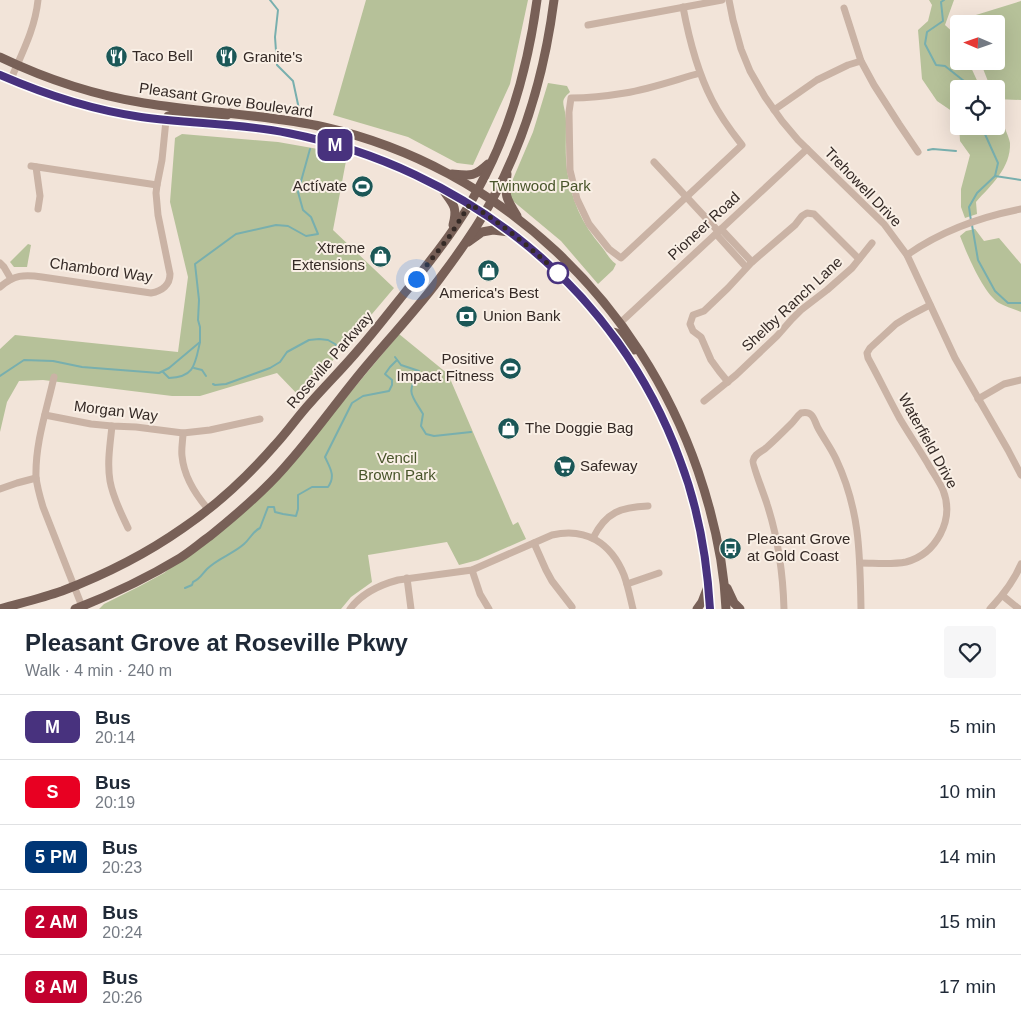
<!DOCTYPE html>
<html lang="en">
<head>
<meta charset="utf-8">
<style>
  :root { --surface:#fff; --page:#f6f6f7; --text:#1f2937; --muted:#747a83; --line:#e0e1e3 }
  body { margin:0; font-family:Arial,sans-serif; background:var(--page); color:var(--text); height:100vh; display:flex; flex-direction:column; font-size:19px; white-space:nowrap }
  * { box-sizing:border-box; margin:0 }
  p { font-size:16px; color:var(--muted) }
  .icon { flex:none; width:28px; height:28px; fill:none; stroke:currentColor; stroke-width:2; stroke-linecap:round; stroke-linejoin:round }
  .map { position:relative; height:609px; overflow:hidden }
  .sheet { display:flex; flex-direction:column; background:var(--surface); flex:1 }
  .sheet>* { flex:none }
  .badge { padding:0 10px; border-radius:8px; font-size:18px; line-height:32px }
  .needle { width:32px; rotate:272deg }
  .buttons { position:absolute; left:950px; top:15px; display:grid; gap:10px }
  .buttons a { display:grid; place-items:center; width:55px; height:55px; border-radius:5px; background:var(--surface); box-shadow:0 5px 20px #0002; font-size:25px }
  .you { position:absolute; width:25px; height:25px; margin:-12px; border:4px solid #fff; border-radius:50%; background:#1a73e8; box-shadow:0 0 0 8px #1a73e833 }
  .map>.badge { position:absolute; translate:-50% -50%; box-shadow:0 0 0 2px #fff }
  .round { display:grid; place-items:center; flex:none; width:52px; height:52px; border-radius:5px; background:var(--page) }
  .summary { display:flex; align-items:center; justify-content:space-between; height:85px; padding:0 25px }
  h1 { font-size:24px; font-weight:700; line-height:38px }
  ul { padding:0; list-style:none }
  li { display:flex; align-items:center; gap:15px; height:65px; padding:0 25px; border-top:1px solid var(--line) }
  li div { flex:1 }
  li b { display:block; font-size:19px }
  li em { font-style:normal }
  li .badge { min-width:55px; font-weight:700; text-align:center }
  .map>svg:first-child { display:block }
  .green { fill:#b6c199 }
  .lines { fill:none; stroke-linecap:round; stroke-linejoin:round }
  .stream { stroke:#78afae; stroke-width:2 }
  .minor { stroke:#cab3a5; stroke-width:7 }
  .major { stroke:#786057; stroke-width:9 }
  .line-casing { stroke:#fff; stroke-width:11 }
  .line { stroke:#48327e; stroke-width:8 }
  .walk { stroke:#352a26; stroke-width:5; stroke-dasharray:0 9 }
  .stop-dot { fill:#fff; stroke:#48327e; stroke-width:2.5 }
  .labels { text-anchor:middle; stroke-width:4; stroke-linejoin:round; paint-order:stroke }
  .poi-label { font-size:15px; fill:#352a26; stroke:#f9efe5; text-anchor:start }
  .street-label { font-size:15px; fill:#352a26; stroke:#f9efe5 }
  .park-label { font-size:15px; fill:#48542a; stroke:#f9efe5 }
</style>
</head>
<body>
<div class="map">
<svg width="1021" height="609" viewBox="0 0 1021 609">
  <rect width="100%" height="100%" fill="#f2e4d9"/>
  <g class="green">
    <path d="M366,0h162l-18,84 -37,81 -16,-2 -49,-26 -75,-22z"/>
    <path d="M929,0h25l-9,25c17,15 14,15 14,36h9l13,28h-22v29v-2l-22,-15 -15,-22 -4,-49 10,-9 4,-16z"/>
    <path d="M1021,1v99l-25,-1v-10h-5l-11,-28h16v-37h-31l-2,-5z"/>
    <path d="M548,83l19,3 3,6c-9,8 -7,10 -5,20 1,4 1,8 1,12 0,15 -1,31 1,46 4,29 15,54 34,76 6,7 8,13 15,18l-3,6 -15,14 -37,-43 -48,-40 -4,-7 1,-8 23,-54z"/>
    <path d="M996,107c3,8 13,29 14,36 1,25 -19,42 -34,59l1,12 -12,4 -4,-11v-18l9,-34 -10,-14 -1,-15h37z"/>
    <path d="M182,134l96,8 40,7 28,12 -13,69 61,58 -93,110 -24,-25 -77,23h-28l-129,-16 -24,1 -12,21 -7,30v-83l15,-14 163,17 10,-75 -18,-75 5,-64z"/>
    <path d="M975,229l9,12 15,-3 22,26v48c-7,-3 -15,-5 -22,-9 -16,-10 -32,-49 -39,-67l6,-5z"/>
    <path d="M28,244l3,1 -4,22h-13l-4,-5z"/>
    <path d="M399,334l49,40 65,151 5,-3 8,17 -48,21 -19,5 -12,-23 -79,13 4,27 -21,15 -10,12h-242l5,-5 36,-18 24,-13 70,-54 66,-66z"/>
  </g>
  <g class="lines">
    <g class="stream">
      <path d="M270,0l8,10 -3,27 2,28 16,16 6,28"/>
      <path d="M944,0l-3,2 2,19 -16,11 -2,12 11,21 9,1 29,23"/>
      <path d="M928,150l5,-1 23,2"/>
      <path d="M995,176l26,4"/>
      <path d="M971,221l-2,-14 8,-14 18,-17 3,-13 -14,-31 1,-6"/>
      <path d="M972,225l6,35 17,31 13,12h13"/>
      <path d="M395,357l6,8 18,6c-13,22 -8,23 4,43l-2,12 5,8 8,2 37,-4"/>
      <path d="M194,368l8,2 4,6"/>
      <path d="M163,372l6,6c26,-1 26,-14 31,-36"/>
      <path d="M0,376l24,-16 29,1 29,6 77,6 10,-5 31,-26v-15l-2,-7 1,-20 -4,-36 41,-30 40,-9 12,1 18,10 12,-2 -7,-17 -8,-7 -5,-18 12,-43"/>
      <path d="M213,384l2,1 11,-1 44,-16 10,-6 7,-10 22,-12 10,-1 9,1 7,4 4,4"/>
      <path d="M185,588l7,-3 1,-3c7,-3 9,-8 14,-13 11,-11 26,-15 37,-25 6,-5 9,-13 16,-16l8,-21h6l1,5 8,2 13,2 2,-7v-14l14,-8h16c8,-11 2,-19 -3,-30l27,-54 11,-7 26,-5 3,-6v-5l-7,-6 5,-7 7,-7"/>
    </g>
    <g class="minor">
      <path d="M729,0l4,20 8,29 9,22 15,26 17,24 16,19 86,84 23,31 48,103 53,92 13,25"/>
      <path d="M683,7c6,32 14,64 29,93 8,16 19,31 30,45l-121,113 -12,-9 -20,-25 -12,-25 -7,-29 -1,-58 2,-14c18,0 36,-2 54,-5 25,-4 50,-13 75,-20"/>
      <path d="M844,8l17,53 13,24 25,39 19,28"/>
      <path d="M588,25l134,-25"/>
      <path d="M11,79c11,-26 24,-50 27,-79"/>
      <path d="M774,110l43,-30 31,-15 13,-4"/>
      <path d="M654,162l64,69"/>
      <path d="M31,166l126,19"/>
      <path d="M36,167l4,29 -2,13"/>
      <path d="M721,229l31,33"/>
      <path d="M716,234l30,33"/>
      <path d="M907,255c34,-24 73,-38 114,-46"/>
      <path d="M0,263l4,4 7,12"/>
      <path d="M0,287c14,-12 24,-13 42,-10l109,16c11,-2 19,-8 19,-19l-12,-59 -2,-22 1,-8 5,-25 4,-40"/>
      <path d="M620,323l187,-174"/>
      <path d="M54,377c-7,32 -19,66 -18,100 1,10 4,20 7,30l40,102"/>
      <path d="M728,382l-9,-11 -8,-11 -10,-23 -8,-6 -3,-7 3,-9 11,-4 24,-23 24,-26 43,-37 7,-9 5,-3 7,1 45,45"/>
      <path d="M978,399l26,-15 17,-4"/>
      <path d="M704,401l32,-26 41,-39 15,-17 9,-9 26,-20 25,-22 20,-25"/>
      <path d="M45,415l46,9 21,2 24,1 47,6 27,-3 50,-11"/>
      <path d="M112,426c-2,19 -5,37 -2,55 3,17 11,32 18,47"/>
      <path d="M183,433c0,7 -2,16 -1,23 2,21 13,38 26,53"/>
      <path d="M0,489l17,-6 19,-5"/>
      <path d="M593,538c13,-26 28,-31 55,-32"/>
      <path d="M534,543l12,27 6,11 20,26"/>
      <path d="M860,563c15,0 31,2 46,-1 30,-8 49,-42 37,-72 -4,-9 -10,-17 -15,-26 -9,-15 -19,-30 -28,-45 -11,-20 -21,-41 -32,-61l-1,-5 3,-5 26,-24 13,-8 21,-11"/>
      <path d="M472,570l8,24 9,15"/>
      <path d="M407,578l4,31"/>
      <path d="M627,584l32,-11"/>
      <path d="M1003,596l16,13"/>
      <path d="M350,609c12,-16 29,-24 48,-29l74,-10 80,-35c34,-8 59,8 72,40 4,11 6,22 9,34"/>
      <path d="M784,609c-1,-36 -6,-71 -17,-105 -2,-7 -15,-40 -14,-43 1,-7 8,-9 13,-13 9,-8 17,-16 25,-24 4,-4 6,-8 10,-11 12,-3 13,7 17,15 6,11 13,20 18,31 24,51 24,95 25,150"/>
      <path d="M990,609c13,-14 24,-28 31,-45"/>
    </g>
    <g class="major">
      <path d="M0,57c46,22 94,38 144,46 60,10 121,11 180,24 176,40 316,175 374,344 15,44 26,91 28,138"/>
      <path d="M0,75c46,20 92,35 141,42 52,8 106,7 157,18 174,39 320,155 382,325 18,47 27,98 30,149"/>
      <path d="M166,120l2,-4 7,-2 45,4 4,-1 6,-4"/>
      <path d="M452,174c19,2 22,3 36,-10"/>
      <path d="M507,174c-2,22 -2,23 10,42"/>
      <path d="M443,190c10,14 15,17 10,35"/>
      <path d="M468,242l14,-10 11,-2 16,2"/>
      <path d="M612,332c10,1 15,11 22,18"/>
      <path d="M727,588l7,15 6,6"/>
      <path d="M0,609c21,-6 42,-11 62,-18 42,-16 84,-37 121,-63 34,-23 65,-52 92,-83 13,-14 23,-29 36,-43 16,-18 33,-35 49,-54 19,-22 37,-46 56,-69 22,-28 44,-56 61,-88 33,-59 51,-124 60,-191"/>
      <path d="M75,609c36,-14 72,-31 105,-51 11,-7 20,-15 30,-22 26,-21 52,-43 74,-68 30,-33 55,-70 84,-104 25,-30 52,-58 75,-90 18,-24 35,-48 49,-74 34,-62 53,-130 62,-200"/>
      <path d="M697,609l5,-7 5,-13"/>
    </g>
  </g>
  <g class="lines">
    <defs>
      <path id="line" d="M0,75c46,20 92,35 141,42 49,7 99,6 147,16 177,35 330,156 392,327 18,47 27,98 30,149"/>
    </defs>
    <use href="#line" class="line-casing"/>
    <use href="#line" class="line"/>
    <path class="walk" d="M416,279l33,-42 21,-33c32,20 60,43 88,69"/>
  </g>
  <defs>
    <symbol id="restaurant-disc" viewBox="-11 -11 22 22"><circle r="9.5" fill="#1b5757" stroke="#f9efe5"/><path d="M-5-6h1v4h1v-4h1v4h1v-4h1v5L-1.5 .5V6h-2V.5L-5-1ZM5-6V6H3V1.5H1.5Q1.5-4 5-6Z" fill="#fff"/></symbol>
    <symbol id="stadium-disc" viewBox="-11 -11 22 22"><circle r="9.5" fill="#1b5757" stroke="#f9efe5"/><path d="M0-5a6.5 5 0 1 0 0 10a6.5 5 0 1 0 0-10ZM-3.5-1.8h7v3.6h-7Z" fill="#fff"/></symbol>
    <symbol id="shop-disc" viewBox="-11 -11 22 22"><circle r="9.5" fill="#1b5757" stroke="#f9efe5"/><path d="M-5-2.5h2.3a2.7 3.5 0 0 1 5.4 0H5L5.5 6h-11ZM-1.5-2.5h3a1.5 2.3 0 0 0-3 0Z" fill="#fff"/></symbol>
    <symbol id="bank-disc" viewBox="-11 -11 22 22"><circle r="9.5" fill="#1b5757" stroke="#f9efe5"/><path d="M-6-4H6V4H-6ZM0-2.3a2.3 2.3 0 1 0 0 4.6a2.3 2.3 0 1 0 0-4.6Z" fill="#fff"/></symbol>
    <symbol id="supermarket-disc" viewBox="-11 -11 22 22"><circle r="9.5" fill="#1b5757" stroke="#f9efe5"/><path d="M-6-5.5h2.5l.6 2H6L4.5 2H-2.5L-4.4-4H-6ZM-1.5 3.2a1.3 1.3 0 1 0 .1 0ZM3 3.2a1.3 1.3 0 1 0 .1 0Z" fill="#fff"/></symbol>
    <symbol id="bus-disc" viewBox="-11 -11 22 22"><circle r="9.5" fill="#1b5757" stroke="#f9efe5"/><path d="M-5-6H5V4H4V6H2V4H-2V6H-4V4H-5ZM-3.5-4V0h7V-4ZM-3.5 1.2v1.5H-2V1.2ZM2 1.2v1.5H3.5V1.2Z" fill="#fff"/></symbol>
  </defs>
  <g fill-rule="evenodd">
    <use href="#restaurant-disc" x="104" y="44" width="25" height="25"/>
    <use href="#restaurant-disc" x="214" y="44" width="25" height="25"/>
    <use href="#stadium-disc" x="350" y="174" width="25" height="25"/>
    <use href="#shop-disc" x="368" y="244" width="25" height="25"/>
    <use href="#shop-disc" x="476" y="258" width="25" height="25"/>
    <use href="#bank-disc" x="454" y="304" width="25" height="25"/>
    <use href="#stadium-disc" x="498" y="356" width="25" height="25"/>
    <use href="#shop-disc" x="496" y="416" width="25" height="25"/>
    <use href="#supermarket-disc" x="552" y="454" width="25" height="25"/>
    <use href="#bus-disc" x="718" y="536" width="25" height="25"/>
  </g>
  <circle class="stop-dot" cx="558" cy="273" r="10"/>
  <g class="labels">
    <g class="poi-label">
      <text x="132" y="61">Taco Bell</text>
      <text x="243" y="62">Granite's</text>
      <text x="347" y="191" text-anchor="end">Actívate</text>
      <text x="365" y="253" text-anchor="end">Xtreme<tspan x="365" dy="17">Extensions</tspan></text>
      <text x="489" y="298" text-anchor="middle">America's Best</text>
      <text x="483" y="321">Union Bank</text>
      <text x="494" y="364" text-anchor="end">Positive<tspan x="494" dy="17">Impact Fitness</tspan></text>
      <text x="525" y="433">The Doggie Bag</text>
      <text x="580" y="471">Safeway</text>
      <text x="747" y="544">Pleasant Grove<tspan x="747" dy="17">at Gold Coast</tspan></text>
    </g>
    <g class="street-label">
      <text transform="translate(226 100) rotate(8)" y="5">Pleasant Grove Boulevard</text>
      <text transform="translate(863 187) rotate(46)" y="5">Trehowell Drive</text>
      <text transform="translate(704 226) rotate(-43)" y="5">Pioneer Road</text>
      <text transform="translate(101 270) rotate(8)" y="5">Chambord Way</text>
      <text transform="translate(792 304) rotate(-43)" y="5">Shelby Ranch Lane</text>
      <text transform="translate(330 360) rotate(-49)" y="5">Roseville Parkway</text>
      <text transform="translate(116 411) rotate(7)" y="5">Morgan Way</text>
      <text transform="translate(928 441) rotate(61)" y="5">Waterfield Drive</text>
    </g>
    <g class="park-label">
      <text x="540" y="191">Twinwood Park</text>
      <text x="397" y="463">Vencil<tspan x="397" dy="17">Brown Park</tspan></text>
    </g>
  </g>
</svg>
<div class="buttons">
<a><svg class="needle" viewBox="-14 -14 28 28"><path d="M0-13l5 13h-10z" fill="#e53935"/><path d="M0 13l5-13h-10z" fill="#747a83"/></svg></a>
<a><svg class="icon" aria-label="locate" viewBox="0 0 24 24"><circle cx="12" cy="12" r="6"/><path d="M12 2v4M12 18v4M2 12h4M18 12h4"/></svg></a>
</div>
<div class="you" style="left:416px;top:279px"></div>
<b class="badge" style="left:335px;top:145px;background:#48327e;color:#fff">M</b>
</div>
<section class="sheet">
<div class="summary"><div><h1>Pleasant Grove at Roseville Pkwy</h1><p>Walk · 4 min · 240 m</p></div><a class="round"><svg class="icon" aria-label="heart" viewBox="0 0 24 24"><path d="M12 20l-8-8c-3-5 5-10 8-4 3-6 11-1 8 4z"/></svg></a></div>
<ul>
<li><span class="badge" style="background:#48327e;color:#fff">M</span><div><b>Bus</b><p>20:14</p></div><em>5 min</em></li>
<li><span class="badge" style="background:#e80022;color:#fff">S</span><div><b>Bus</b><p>20:19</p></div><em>10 min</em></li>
<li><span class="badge" style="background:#003676;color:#fff">5 PM</span><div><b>Bus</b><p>20:23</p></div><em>14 min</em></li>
<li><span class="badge" style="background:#c2002e;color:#fff">2 AM</span><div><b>Bus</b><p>20:24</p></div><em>15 min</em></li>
<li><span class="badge" style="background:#c2002e;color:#fff">8 AM</span><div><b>Bus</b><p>20:26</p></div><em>17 min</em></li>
</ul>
</section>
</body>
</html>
